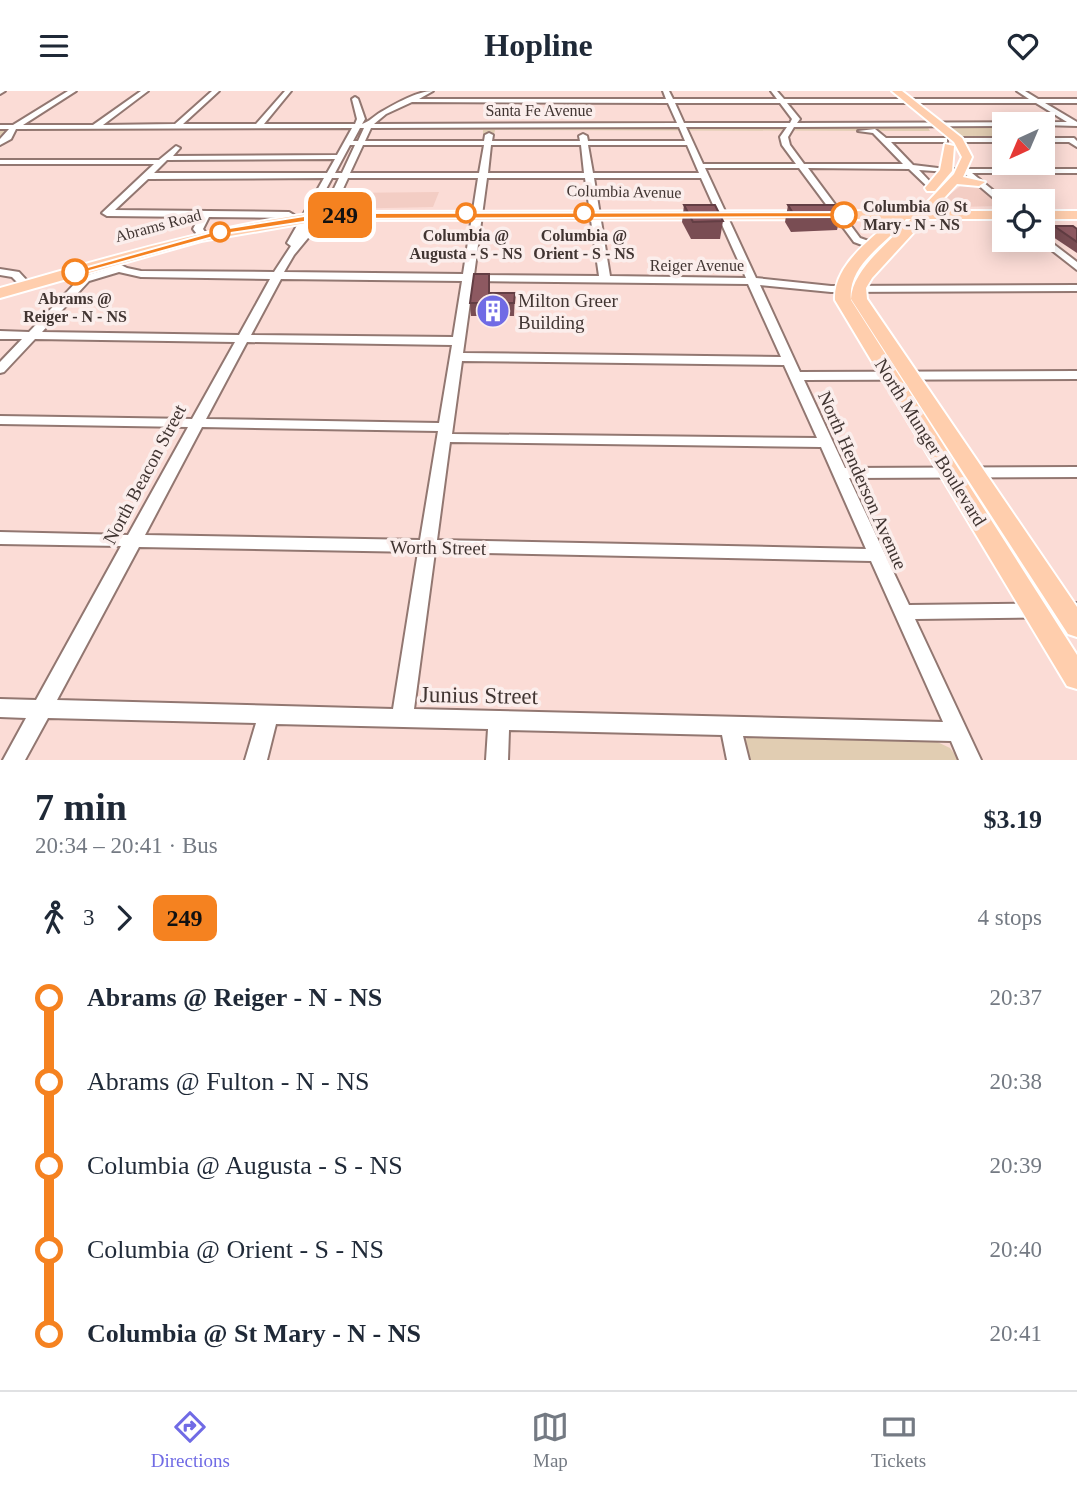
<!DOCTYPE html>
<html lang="en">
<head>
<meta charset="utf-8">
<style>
  :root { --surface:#fff; --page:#f6f6f7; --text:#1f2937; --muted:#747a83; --line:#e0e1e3; --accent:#706be5 }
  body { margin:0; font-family:Georgia,serif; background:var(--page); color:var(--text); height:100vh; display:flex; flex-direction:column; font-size:26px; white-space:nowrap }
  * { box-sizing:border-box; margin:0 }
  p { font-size:23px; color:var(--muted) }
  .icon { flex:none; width:38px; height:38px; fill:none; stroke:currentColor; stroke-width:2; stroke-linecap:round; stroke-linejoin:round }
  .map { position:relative; height:669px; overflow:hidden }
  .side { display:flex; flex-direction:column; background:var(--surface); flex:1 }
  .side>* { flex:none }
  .badge { padding:0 14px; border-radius:10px; font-size:24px; line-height:46px }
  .needle { width:46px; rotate:224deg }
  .tools { position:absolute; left:992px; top:21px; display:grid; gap:14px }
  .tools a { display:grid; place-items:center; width:63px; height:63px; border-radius:0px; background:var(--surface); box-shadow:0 4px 18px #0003; font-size:35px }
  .map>.badge { position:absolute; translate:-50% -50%; box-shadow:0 0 0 4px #fff }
  .legs { display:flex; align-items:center; gap:10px; height:77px; padding:0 35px; font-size:23px }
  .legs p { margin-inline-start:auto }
  .head { display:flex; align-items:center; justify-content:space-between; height:119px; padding:0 35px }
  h1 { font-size:38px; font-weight:800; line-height:52px }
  ul { padding:0 35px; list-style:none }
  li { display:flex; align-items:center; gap:24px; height:84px; font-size:26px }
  li i { display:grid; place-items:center; width:10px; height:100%; margin:0 9px; background:currentColor }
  li i::after { content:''; width:18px; height:18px; margin:-9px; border:5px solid; border-radius:50%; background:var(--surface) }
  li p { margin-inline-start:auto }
  li:first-child i { background:linear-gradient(#0000 50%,currentColor 0) }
  li:last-child i { background:linear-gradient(currentColor 50%,#0000 0) }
  header { display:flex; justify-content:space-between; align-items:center; height:91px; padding:0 35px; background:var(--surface); font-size:32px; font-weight:800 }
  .menu { display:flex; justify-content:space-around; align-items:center; height:98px; border-top:2px solid var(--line); background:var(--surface); font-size:19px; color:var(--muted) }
  .menu a { display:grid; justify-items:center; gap:4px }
  .menu .current { color:var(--accent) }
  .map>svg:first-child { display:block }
  .built { fill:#f3cdc4 }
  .green { fill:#e1cdb2 }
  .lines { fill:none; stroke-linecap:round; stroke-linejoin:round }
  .minor-casing { stroke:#927771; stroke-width:4 }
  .major-casing { stroke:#fff; stroke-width:4 }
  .minor { fill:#fff; fill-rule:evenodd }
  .major { fill:#ffcead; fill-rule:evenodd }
  .wall { fill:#794d53 }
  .building { fill:#8d5961; stroke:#633e44; stroke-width:2 }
  .line-1 { fill:#f58220; stroke:#fff; stroke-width:2 }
  .stop-1-dot { fill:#fff; stroke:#f58220; stroke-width:3.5 }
  .labels { text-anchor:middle; stroke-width:7; stroke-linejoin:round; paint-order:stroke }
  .far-street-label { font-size:16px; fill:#413532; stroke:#fbeeec }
  .far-stop-label { font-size:16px; font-weight:bold; fill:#413532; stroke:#fbeeec }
  .poi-label { font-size:19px; fill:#413532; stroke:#fbeeec; text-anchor:start }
  .street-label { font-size:19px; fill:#413532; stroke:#fbeeec }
  .near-street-label { font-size:23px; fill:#413532; stroke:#fbeeec }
</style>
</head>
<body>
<header><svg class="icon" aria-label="menu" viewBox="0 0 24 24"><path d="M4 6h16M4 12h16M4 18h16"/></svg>Hopline<svg class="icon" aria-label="heart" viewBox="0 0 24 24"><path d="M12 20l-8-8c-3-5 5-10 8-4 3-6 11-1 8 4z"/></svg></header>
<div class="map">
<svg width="1077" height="669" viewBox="0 0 1077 669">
  <rect width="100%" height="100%" fill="#fbdcd6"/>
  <g class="built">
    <path d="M964,92h8l29,23 -43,1 -11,-10z"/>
    <path d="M439,101l-6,15 -93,2 -5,-3 5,-13z"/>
  </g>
  <g class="green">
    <path d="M676,33l5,3 323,-2v14h-43l-16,-13h-18l3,5h-5l-430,-1 -1,5h-11v-5h-110v-3l-24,2 -344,2 -5,9v-12z"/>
    <path d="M748,646l185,3 17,8 9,12h-213l-3,-16z"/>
  </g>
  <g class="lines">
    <defs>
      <g id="minor">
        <path d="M0,0h5l-5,3z"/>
        <path d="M68,0h8l-53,34h70l48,-34h7l-45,34 72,-1 37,-33h7l-36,33h73l29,-33h6l-27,33h91l2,-5 -5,-20 3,-2 3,2 7,20 -3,5c7,-2 12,-8 19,-12 14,-8 36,-21 52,-21l-14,8h247l-3,-8h6l4,8h104l-6,-8h6l7,8h245l-12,-8h8l13,8h39v4h-32l32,19v4l-73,-2v2l-210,1 -6,10 2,8 14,19h99l-30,-31 -15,-2 17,-2 11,9h61v4h-56l22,23 33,4h131v4h-105l34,28 -2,6 -40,-34 -45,-3 17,18 -4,3 -23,-22 -101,-1 52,70 17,6 1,2 -5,3 -19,-7 -55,-74h-94l51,110 75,8 246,-1v6l-246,1 -71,-7 40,87 277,-1v8l-273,1 41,88 232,-1v10l-228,1 60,127 168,-2v14l-162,2 66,141h-22l-8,-19 -208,-5 6,24h-22l-5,-25 -213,-5 -1,30h-22l2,-31 -212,-5 -9,36h-22l11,-37 -208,-5 -23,42h-22l23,-42 -26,-1v-18l36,1 85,-154 -121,-2v-12l128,3 60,-108 -188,-3v-8l192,3 43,-77 -200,-3 -31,33 -4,1v-11l22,-23h-22v-8l29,1 52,-55 30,-9 -7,-6 5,-3 18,9 14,3 133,1 17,-26 -4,-3 37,-65 -176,1 -33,31 174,2 5,3 -5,3 -80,-1 -6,12 5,7 -5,3 -3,-1 -7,-9 6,-12 -92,-1 -5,-3 52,-49h-154v-4h159l17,-14 4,2 -7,8 164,-1 15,-27 -336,1 -5,10 -11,6v-6l9,-10h-9v-4h13zM412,11l256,1 9,20 -303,1 12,-10zM675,12h105l12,16 -2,4h-106zM787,12h249l31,19 -270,1 3,-4zM679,36l6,14h-97l-1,-5 -4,-2 -4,2 1,5h-88l1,-6 -4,-2 -4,2 -1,6h-119l6,-13zM686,36h101l-7,10 2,8 14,19h-93zM360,37h4l-6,13h-5zM350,54h5l-13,28h-7zM363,54h121l-5,28h-129zM491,54h90l3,28h-96zM588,54h99l12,28h-106zM335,68l-8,14h-173l13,-13zM332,87h7l-12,25 -23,27zM348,87h130l-15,96 -179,-2 10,-17 42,-51zM487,87h98l14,98 -125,-1zM594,87h107l45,100 -136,-2zM119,181l22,5 129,2 -31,56 -197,-3 47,-51zM281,188l181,2 -9,56 -202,-2zM473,190l275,3 33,73 -318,-4zM247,251l205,3 -13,78 -233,-4zM462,270l322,4 33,73 -365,-4zM202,336l236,4 -18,109 -275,-5zM450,351l371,5 45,102 -429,-9zM139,456l279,5 -25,157 -336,-9zM435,461l436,9 72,161 -529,-13z"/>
        <path d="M958,47h46v4h-49v-4z"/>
        <path d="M1043,47h31l3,3v6l-8,-5h-26z"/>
        <path d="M1043,145l34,26v8l-37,-29 3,-1z"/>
        <path d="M0,178l19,3 12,13 -1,2h-8l-10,-10 -12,-2z"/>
      </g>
      <g id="major">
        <path d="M892,0h10l60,47 10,19 -9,20 22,5 -6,4 -22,-2 -25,27h72v8h-78l-54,59 -6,10 1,11 210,308v30l-9,-3 -217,-335c1,-30 41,-59 60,-80h-5c-19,25 -59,45 -55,81l226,355v34l-10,-3 -232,-386c-2,-34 35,-60 58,-81l-570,1 -122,21 -201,57v-10c107,-30 212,-62 323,-76l596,-1 35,-37 8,-17 -8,-15z"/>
        <path d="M945,53l9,2 -2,25 -17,20h-8l-2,-3 15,-18z"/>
        <rect x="1043" y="120" width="34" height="8"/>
      </g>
    </defs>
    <use href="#minor" class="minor-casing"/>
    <use href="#major" class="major-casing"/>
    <use href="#minor" class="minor"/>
    <use href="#major" class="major"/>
  </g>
  <g class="wall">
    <path d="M684,114l39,16 -3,18h-29l-9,-17z"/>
    <path d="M788,114l53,8 -4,17 -46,2 -6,-10z"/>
    <path d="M1054,135l23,3v24l-27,-18z"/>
    <path d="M490,202h25l-1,23h-43l-1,-13z"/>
  </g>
  <g class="building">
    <path d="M684,114h31l8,16 -30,1z"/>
    <path d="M788,114h47l6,8 -47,2z"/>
    <path d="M1054,135h19l4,3v13z"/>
    <path d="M474,183h15v19h26l-1,10h-44z"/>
  </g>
  <path class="line-1" d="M844,121l4,5 -525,2 -99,15 -149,41 -5,-3 153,-43 100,-16z"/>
  <defs>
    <symbol id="building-disc" viewBox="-11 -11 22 22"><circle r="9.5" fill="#706be5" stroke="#fbeeec"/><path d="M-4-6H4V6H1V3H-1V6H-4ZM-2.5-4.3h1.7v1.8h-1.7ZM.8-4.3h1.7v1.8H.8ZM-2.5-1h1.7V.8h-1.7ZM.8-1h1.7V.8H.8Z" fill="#fff"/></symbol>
  </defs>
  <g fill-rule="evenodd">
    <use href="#building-disc" x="474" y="201" width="38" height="38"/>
  </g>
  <g class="stop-1-dot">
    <circle cx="466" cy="122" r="9"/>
    <circle cx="584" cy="122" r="9"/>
    <circle cx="844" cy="124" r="12"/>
    <circle cx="220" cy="141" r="9"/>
    <circle cx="75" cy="181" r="12"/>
  </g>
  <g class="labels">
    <g class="far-street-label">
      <text x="539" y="25">Santa Fe Avenue</text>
      <text transform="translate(624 100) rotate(1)" y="6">Columbia Avenue</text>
      <text transform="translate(158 134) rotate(-15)" y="6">Abrams Road</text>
      <text x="697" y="180">Reiger Avenue</text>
    </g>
    <g class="far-stop-label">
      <text x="863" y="121" text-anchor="start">Columbia @ St<tspan x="863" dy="18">Mary - N - NS</tspan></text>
      <text x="466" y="150">Columbia @<tspan x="466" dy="18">Augusta - S - NS</tspan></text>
      <text x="584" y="150">Columbia @<tspan x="584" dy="18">Orient - S - NS</tspan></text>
      <text x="75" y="213">Abrams @<tspan x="75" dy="18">Reiger - N - NS</tspan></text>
    </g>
    <g class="poi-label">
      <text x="518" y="216">Milton Greer<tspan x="518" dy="22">Building</tspan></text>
    </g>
    <g class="street-label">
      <text transform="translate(931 351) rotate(58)" y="7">North Munger Boulevard</text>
      <text transform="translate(144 383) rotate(-62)" y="7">North Beacon Street</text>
      <text transform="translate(863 389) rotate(66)" y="7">North Henderson Avenue</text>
      <text transform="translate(438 456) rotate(1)" y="7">Worth Street</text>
    </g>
    <g class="near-street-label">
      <text transform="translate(479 604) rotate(1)" y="8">Junius Street</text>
    </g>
  </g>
</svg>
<div class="tools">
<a><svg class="needle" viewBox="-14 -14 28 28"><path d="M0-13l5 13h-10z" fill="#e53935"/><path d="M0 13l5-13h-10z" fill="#747a83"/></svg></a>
<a><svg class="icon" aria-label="locate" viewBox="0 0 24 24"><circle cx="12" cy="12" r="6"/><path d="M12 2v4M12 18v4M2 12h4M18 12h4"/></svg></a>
</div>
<b class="badge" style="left:340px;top:124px;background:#f58220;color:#111">249</b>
</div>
<section class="side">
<div class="head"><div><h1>7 min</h1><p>20:34 – 20:41 · Bus</p></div><b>$3.19</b></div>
<div class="legs"><svg class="icon" aria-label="walk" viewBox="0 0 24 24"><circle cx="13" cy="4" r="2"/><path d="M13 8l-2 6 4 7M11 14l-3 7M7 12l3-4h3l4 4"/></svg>3<svg class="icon" aria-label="forward" viewBox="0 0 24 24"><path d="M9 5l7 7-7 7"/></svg><b class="badge" style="background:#f58220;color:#111">249</b><p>4 stops</p></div>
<ul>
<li><i style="color:#f58220"></i><b>Abrams @ Reiger - N - NS</b><p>20:37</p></li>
<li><i style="color:#f58220"></i><span>Abrams @ Fulton - N - NS</span><p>20:38</p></li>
<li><i style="color:#f58220"></i><span>Columbia @ Augusta - S - NS</span><p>20:39</p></li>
<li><i style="color:#f58220"></i><span>Columbia @ Orient - S - NS</span><p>20:40</p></li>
<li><i style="color:#f58220"></i><b>Columbia @ St Mary - N - NS</b><p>20:41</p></li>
</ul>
</section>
<nav class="menu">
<a class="current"><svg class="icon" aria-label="directions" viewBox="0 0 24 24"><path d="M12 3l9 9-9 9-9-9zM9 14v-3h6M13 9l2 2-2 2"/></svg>Directions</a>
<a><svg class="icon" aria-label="map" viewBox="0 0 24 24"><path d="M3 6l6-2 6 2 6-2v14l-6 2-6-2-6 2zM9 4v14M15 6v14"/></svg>Map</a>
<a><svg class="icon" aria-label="tickets" viewBox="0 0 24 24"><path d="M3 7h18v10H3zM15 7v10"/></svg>Tickets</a>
</nav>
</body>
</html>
